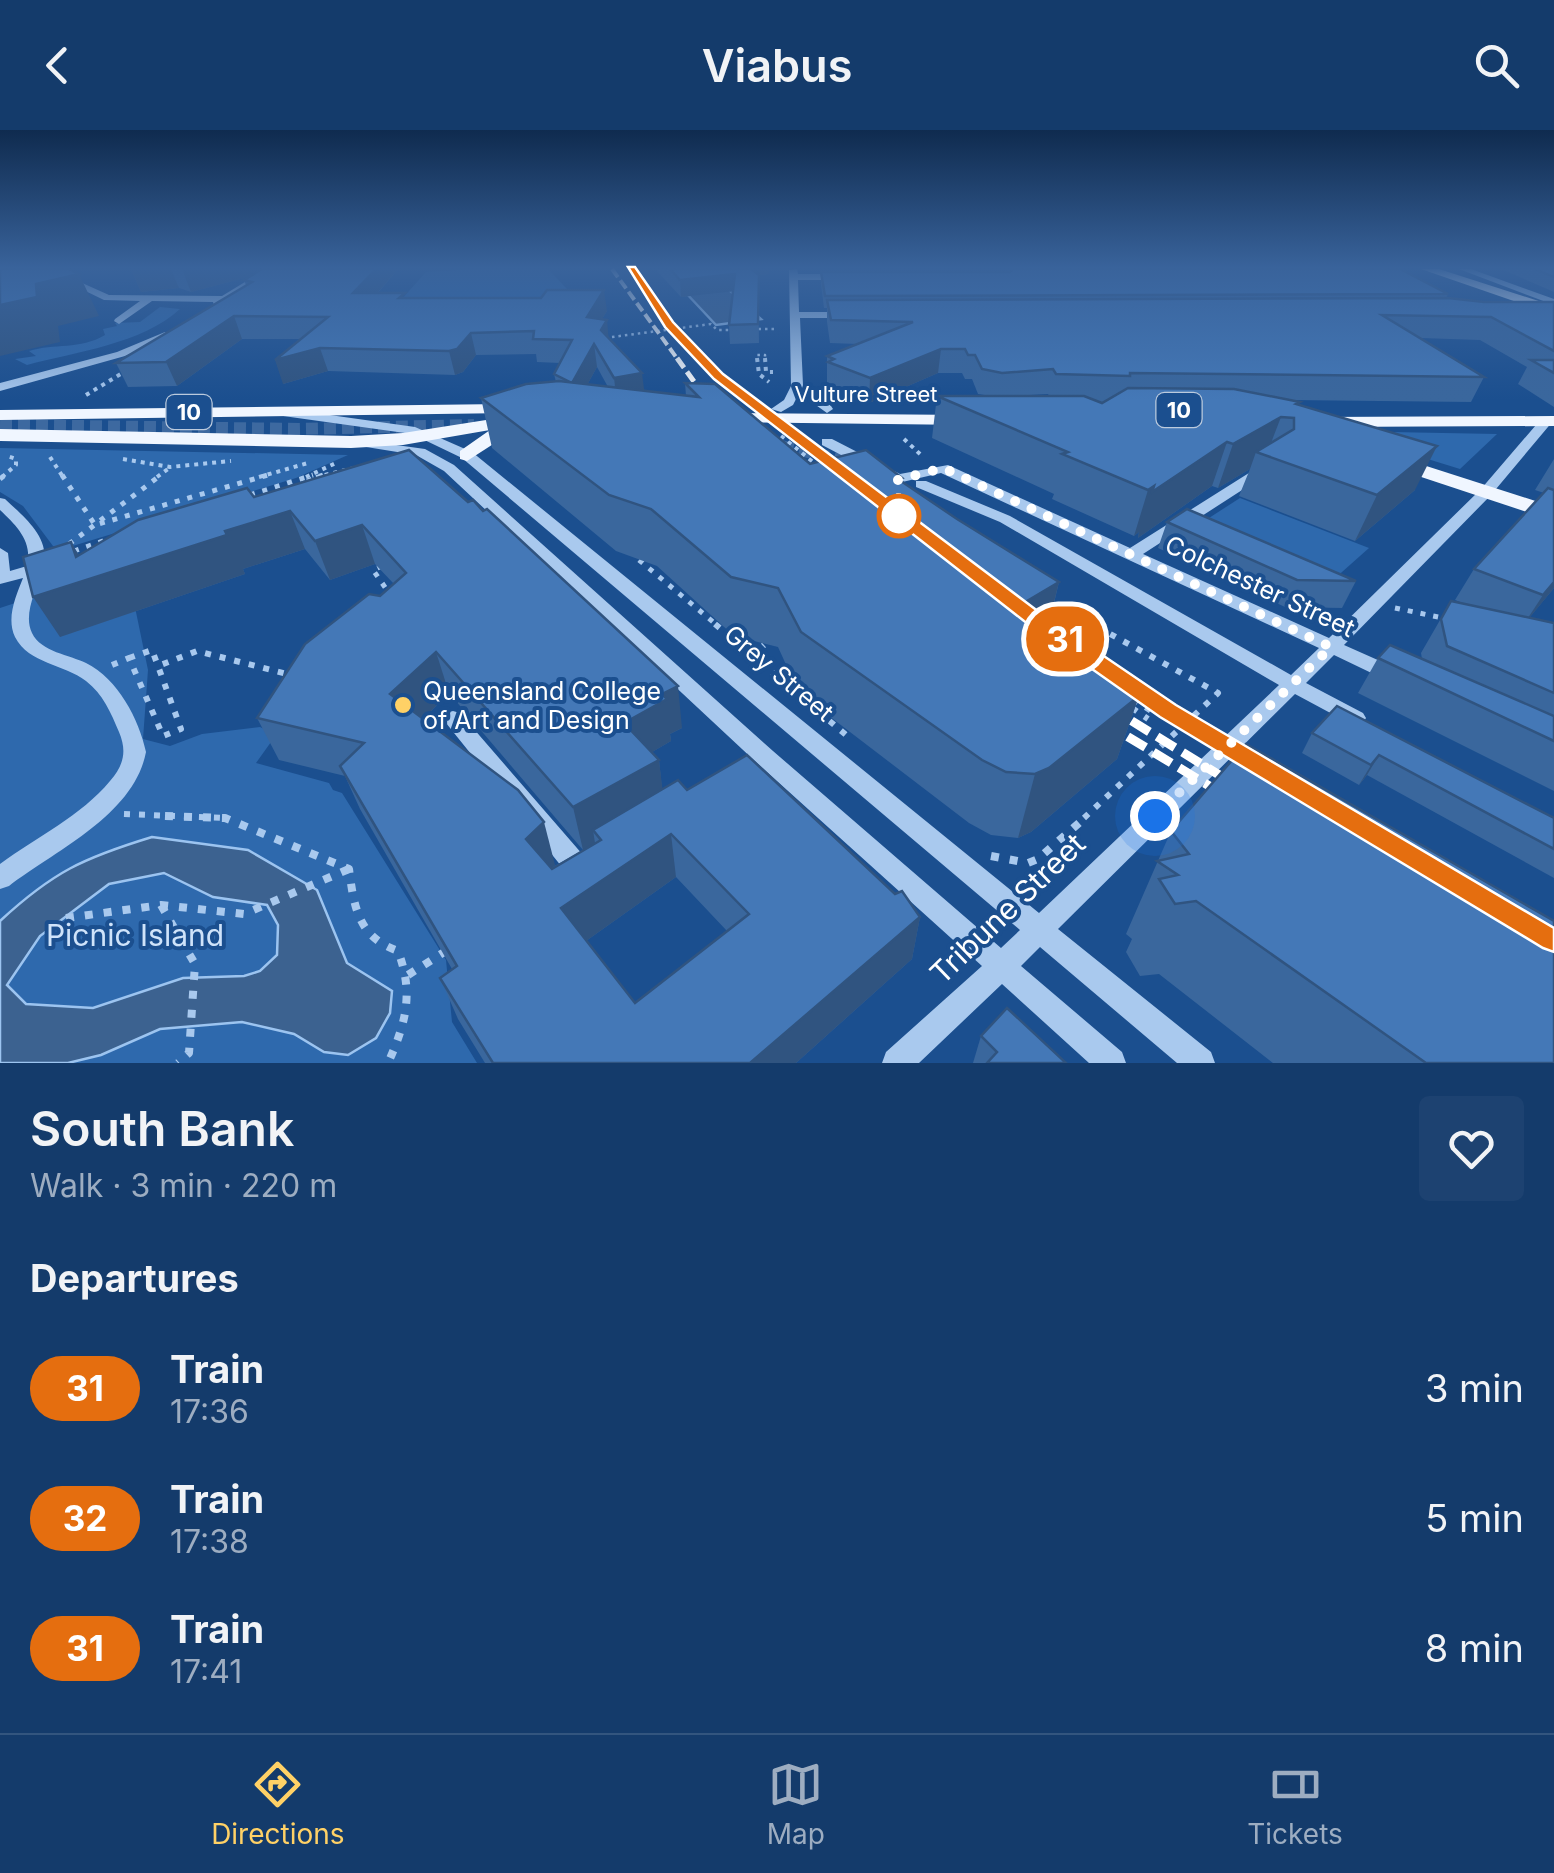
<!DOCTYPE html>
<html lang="en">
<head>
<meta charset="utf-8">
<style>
  :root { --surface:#143b6b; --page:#1d4271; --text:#f1f3f6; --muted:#9dadc1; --line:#33557e; --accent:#ffd166 }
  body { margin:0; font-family:Inter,sans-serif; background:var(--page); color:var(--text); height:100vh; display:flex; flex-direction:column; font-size:38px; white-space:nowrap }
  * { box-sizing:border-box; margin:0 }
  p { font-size:32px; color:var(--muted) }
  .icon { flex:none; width:55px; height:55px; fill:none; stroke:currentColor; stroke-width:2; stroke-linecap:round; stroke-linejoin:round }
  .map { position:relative; height:933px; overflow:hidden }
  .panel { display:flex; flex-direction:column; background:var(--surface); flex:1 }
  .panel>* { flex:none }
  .badge { padding:0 20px; border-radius:32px; font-size:35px; line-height:65px }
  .you { position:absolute; width:50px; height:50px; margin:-25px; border:8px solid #fff; border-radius:50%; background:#1a73e8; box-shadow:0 0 0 15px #1a73e833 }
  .map>.badge { position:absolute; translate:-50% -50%; box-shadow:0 0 0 5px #fff }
  h2 { padding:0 30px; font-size:38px; line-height:90px }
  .round { display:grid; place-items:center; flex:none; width:105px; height:105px; border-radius:10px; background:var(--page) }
  .headline { display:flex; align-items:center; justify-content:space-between; height:170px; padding:0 30px }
  h1 { font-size:48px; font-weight:600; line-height:75px }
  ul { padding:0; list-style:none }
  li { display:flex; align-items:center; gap:30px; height:130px; padding:0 30px }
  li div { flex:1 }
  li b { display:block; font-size:38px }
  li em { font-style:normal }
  li .badge { min-width:110px; font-weight:700; text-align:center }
  header { display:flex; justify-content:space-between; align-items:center; height:130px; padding:0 30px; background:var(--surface); font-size:45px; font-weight:600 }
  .dock { display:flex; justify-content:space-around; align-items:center; height:140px; border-top:2px solid var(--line); background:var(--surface); font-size:28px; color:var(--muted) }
  .dock a { display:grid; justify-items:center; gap:5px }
  .dock .selected { color:var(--accent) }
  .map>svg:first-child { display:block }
  .green { fill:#2e69ad }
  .water { fill:#3c6290; stroke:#9cc4f0; stroke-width:2.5; fill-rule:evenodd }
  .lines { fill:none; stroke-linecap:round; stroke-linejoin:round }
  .minor-tunnel { stroke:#3d69a0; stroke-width:12; stroke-dasharray:12 6; stroke-linecap:butt }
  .path-far4 { stroke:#a9c9ee; stroke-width:2.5; stroke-dasharray:2.5 4; stroke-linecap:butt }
  .path-far3 { stroke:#a9c9ee; stroke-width:4; stroke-dasharray:4 5; stroke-linecap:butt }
  .path-far2 { stroke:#a9c9ee; stroke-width:5; stroke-dasharray:5 8; stroke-linecap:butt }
  .path-far1 { stroke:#a9c9ee; stroke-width:6; stroke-dasharray:6 9; stroke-linecap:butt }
  .path { stroke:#a9c9ee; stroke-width:8; stroke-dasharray:8 11; stroke-linecap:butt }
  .minor { fill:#a9c9ee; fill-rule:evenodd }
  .major { fill:#f0f6ff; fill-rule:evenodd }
  .rail-far3 { stroke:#fff; stroke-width:4; stroke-dasharray:10 4; stroke-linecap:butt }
  .rail-far2 { stroke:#fff; stroke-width:5; stroke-dasharray:12 5; stroke-linecap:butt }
  .rail-far1 { stroke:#fff; stroke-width:8; stroke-dasharray:16 8; stroke-linecap:butt }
  .rail { stroke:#fff; stroke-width:9; stroke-dasharray:21 9; stroke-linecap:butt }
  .wall { fill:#3a679d; fill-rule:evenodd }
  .shaded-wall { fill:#305480 }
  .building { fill:#4478b7; stroke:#305480; stroke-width:2.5; fill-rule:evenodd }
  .line { fill:#e56e0f; stroke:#fff; stroke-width:2.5 }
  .walk { stroke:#fff; stroke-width:10; stroke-dasharray:0 18 }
  .stop-dot { fill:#fff; stroke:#e56e0f; stroke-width:5 }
  .poi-dot { fill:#ffd166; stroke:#1b4f8f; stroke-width:4 }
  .labels { text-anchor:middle; stroke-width:8; stroke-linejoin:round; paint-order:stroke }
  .far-street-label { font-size:22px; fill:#fff; stroke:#1b4f8f }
  .shield { fill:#1b4f8f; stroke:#bbcadd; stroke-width:2.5 }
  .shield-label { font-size:22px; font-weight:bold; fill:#fff }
  .street-label { font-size:25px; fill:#fff; stroke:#1b4f8f }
  .poi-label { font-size:25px; fill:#fff; stroke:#1b4f8f; text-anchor:start }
  .near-street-label { font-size:30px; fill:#fff; stroke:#1b4f8f }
  .near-park-label { font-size:30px; fill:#cfe3fa; stroke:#1b4f8f }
</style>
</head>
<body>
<header><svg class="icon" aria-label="back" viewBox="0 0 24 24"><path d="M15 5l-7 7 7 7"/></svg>Viabus<svg class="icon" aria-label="search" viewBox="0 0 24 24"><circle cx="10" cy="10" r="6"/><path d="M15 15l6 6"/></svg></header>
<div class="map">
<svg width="1554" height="933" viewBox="0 0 1554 933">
  <rect width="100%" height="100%" fill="#1b4f8f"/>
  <g class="green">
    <path d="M475,139h73l38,40h-193l33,-37z"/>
    <path d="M160,177l20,2c-38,35 -105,43 -153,56l-12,-6 21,-3 -7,-5c25,-8 51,-1 76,-16l-2,-6 14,-3 -2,-3 25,-1z"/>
    <path d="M1337,301l160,3 -37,35z"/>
    <path d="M0,318l348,7 -52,23 -230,70 -13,-2 -30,-40 -23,-14z"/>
    <path d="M1240,368l129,50 -54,48 -134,-60z"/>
    <path d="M121,438l15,44 12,58 -5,69 27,7 32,-12 58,-7 16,8 -20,28 73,20 4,7 9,3 104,167 6,62 25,41h-477v-455z"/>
  </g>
  <g class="water">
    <path d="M727,158l34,31 -45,6 -30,-32z"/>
    <path d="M152,707l96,13 69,40 30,73 45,28 -2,22 -14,25 -28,17 -24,-3 -30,-18 -52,-12 -82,7 -59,26 -33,8h-68v-142c53,-49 83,-63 152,-84zM164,743l49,24 54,8 11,20 -1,30 -17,16 -16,5 -61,2 -90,30 -67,-4 -19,-19 33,-49 69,-52z"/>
  </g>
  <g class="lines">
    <g class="minor-tunnel">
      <path d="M0,295l299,4 175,-4"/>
      <path d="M764,312l92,21"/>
    </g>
    <g class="path-far4">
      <path d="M752,199h24"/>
      <path d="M612,207l99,-13 6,6h19"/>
      <path d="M758,231l-1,-6h8v6"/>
    </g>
    <g class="path-far3">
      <path d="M757,228l2,16 10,8"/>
      <path d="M765,228l1,14h7"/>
      <path d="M86,265l38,-23"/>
      <path d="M781,306l38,31"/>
      <path d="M904,309l17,16"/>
      <path d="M50,327l13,20"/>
      <path d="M123,329l47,8 61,-6"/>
      <path d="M2,347l14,-12v-6l-9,-3"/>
      <path d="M157,347l11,-8"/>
      <path d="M259,347l49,-14"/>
      <path d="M306,347l32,-15"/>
      <path d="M316,347l38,-9"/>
    </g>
    <g class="path-far2">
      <path d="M62,345l33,50 173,-50"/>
      <path d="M0,349l5,-4"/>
      <path d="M307,351l16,-6"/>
      <path d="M250,365l63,-20"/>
      <path d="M69,414l92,-69"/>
      <path d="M74,421l32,-11"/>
      <path d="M639,430l79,66"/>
      <path d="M382,436l-9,4 16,23"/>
      <path d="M1057,475l39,21"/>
      <path d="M1395,478l48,10"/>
    </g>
    <g class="path-far1">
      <path d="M715,494l137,116"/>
      <path d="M752,526l12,-11"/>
      <path d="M129,528l23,-8 6,16"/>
      <path d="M112,535l17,-7 34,78 18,-7 -23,-63 39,-15 94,24"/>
      <path d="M1133,569l23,15"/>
      <path d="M1132,578l16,11"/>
      <path d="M124,684l101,4"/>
      <path d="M1084,688l134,-125 -126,-69"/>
    </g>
    <g class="path">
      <path d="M165,686l60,2 124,51c5,38 9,68 49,82 16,42 8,72 -10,112"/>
      <path d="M991,726l37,7 10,-4 49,-43"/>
      <path d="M161,775l34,59 -6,89 -11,10"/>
      <path d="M66,788l95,-13 83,9 105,-45"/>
      <path d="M408,845l41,-26"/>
    </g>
    <g class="minor">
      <path d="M40,139h11l58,26 113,1 44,-27h10l-56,36h-6l-1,-3 -61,-1 -33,23 -5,-3 1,-2 25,-18 -36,-1z"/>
      <path d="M797,139l1,5h45l4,3 -4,3h-45l1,32h50l5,3 -5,3h-49l3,67 28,21 2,3 -6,4 -28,-20 -6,12 -12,7 -10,-3 13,-9 7,-14 -2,-116z"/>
      <path d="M1459,139h12l83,30v6z"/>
      <path d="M165,202l5,3 -1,2 -44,19 -125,35v-8l117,-31z"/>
      <path d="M280,278l135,19 57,25 567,461 240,-228 -279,-163 -84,-35v-6h10l84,35 281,159 28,-27 -378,-175 -43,10 -5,-1 -71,-37v-6h10l68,35 48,-9 182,83 130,-82h10v6l-127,82 186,84 152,-149 61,-71 11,3 -62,74 -147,150 54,24 3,5 -3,5h-14l-50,-24 -28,28 57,30 3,5 -3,5h-14l-54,-29 -237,235 153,123 4,11h-38l-137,-116 -19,19 101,86 4,11h-37l-87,-79 -83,79h-37l4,-11 96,-86 -225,-203 -313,-292 -28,-16 -56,-9v-6l65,9 29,16 319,286 228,197 19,-18 -558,-472 -50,-24 -136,-19v-6z"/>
      <path d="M0,368l5,1c18,17 44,37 39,64l6,4 -8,5c-6,18 -19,43 -10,61 9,19 38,22 54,30 32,16 53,56 60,89 -12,63 -90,98 -137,134l-9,3v-25c37,-27 81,-48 110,-83 14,-16 17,-30 9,-49 -8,-19 -16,-38 -33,-51 -22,-17 -57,-17 -71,-44 -9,-19 1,-41 8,-59l-23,6v-36l8,5 2,18 17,-5c6,-24 -10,-40 -27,-56z"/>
      <path d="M453,581l7,2 123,142 11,3 3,7 -3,7 -15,8 -9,-3 -124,-154 -3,-5 3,-5z"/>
    </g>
    <g class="major">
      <path d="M1421,139h18l115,37v9z"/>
      <path d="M504,274l9,5 -3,4 -510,7v-10z"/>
      <path d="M723,283l245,2 9,5 -9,5 -251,-3 -3,-4z"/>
      <path d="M518,285l6,1v8l-11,2 -1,6 -45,29 -7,-2v-8l30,-21 -87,15 -52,3 -351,-7v-12l351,7 52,-3z"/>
      <path d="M1554,286v10l-231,1 -9,-5 9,-5z"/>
      <path d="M1392,325l162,52v14l-169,-56v-8z"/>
    </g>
    <g class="rail-far3">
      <path d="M612,139l67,92"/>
      <path d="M632,139l58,81 13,11"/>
    </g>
    <g class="rail-far2">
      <path d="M677,228l31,43"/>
      <path d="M700,228l49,43"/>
      <path d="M790,303l57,44"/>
    </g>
    <path class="rail-far1" d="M844,345l3,2"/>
    <g class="rail">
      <path d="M1080,520l88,61 93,55"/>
      <path d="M1106,575l136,84"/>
      <path d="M1102,591l132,80"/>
    </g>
  </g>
  <g class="wall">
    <path d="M131,139h128l-15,9 -53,14 -12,-4 -38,4z"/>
    <path d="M262,139h142h-6l-20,24 28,5 201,13 -5,8 7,19 35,53 42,5 -1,-13 125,81 92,14 -1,3 56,38 102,63 -9,38 51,54 38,22 -22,63 -86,73 -13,6 -27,-3 -22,-12 -170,-130 -21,-46 -44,-11 -77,-70 -41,-15 -124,-103 -11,-50 75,-16 -2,-8 6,-11 -23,-1 -1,-8 -60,1 -13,17 -8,3 -127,-4 -45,13 18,-45h-59l-65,47 -49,1 -12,-24 130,-78 -2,-5zM597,237l11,20 -21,-2z"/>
    <path d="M655,139h114v5l-11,1 1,68 -29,1 -1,-19 4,-34 -52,6z"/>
    <path d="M818,139h582l48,25 -2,4 38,4h70v105l-36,-23 9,-17 -47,-27 -59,-2 63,39 -13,25 -182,-2 9,5 117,85 -60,51 -116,-45 11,-27 -32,19 -6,-2 -74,52 1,-6 -5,4 -82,-37 2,-5 -122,-56 5,-42h54l-13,-2 -6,-15h-7l-3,-6h-24l-69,30 -42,-17v-30l31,-12 -28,-1 -3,-21v-14h-3l-3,-24v-12h189l-2,-2zM1048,264l1,2h-36z"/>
    <path d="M1501,139h53v23z"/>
    <path d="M409,320l273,278 -12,6 1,7 -19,11 7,8 3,29 25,1 233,127 -8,42 -116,104h-311l-27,-44 -18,-41 12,-9 -92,-160 -15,-33 -66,-16 -22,-42 137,-134 -19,-20 -45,16 -25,-31 -62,20 2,5 -185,63 11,-95 8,13 175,-58zM449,563l134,157 -32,18 4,-3 -132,-146zM676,747l51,54 -92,72 -49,-62z"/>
    <path d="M1554,329v129l-25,30 25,5v168l-196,-98 20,-35 44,1 -1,-6 30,-52 14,3 -10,-4 19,-31 70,-76 -9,-3z"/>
    <path d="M1167,392l189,59 -14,27 -57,-1 -127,-59z"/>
    <path d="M1337,576l217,112v60l-187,-103 -8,10 -57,-32 10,-20z"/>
    <path d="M1171,701l383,232h-281l-114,-89 -19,2 -14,-24 6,-13 -6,-5z"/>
    <path d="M981,906l85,27h-93z"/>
  </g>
  <g class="shaded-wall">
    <path d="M131,139h40l8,19 -38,4z"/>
    <path d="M182,139h77l-15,9 -53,14z"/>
    <path d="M376,139h28h-6l-39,45 -6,-21z"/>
    <path d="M741,139h28v5l-27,3z"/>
    <path d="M79,144l20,42 -41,10 2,16 -60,14v-51l36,-21z"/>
    <path d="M735,144l1,17 -55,6 -1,-17z"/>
    <path d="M604,160l3,21 -17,28 -3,-22z"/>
    <path d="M234,186l8,23 -65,47 -11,-24z"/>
    <path d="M607,190l2,23 -8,-13z"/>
    <path d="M471,203l5,22 -13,17 -8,3 -6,-24z"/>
    <path d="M594,214l3,23 -22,40 -3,-24z"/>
    <path d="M320,218l8,23 -45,13 -8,-24z"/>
    <path d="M941,219l-3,24 -69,30 1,-25z"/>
    <path d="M642,243l3,24 -28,6 -3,-25z"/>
    <path d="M1281,287l-15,39 -10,-4 -6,17 -32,19 15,-44z"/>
    <path d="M1227,312l-15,44 -74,52 1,-6 -5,4 14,-46z"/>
    <path d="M1437,316l-22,44 -60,51 22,-46z"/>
    <path d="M290,381l15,38 -62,20 2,5 -185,63 -27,-40 43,-40 -5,-15 21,36 133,-47z"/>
    <path d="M362,395l13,39 -45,16 -15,-39z"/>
    <path d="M1059,452l-15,60 -22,-38z"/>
    <path d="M1554,452v6l-32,39 21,-32z"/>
    <path d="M436,522l13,41 -43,43 -16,-42z"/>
    <path d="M1107,525l-19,62 2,-50z"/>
    <path d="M678,556l4,42 -12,6 1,7 -41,24 -6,-42 38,-29z"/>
    <path d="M1139,566l-22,63 -86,73 -13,6 17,-64z"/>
    <path d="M1379,625l-12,20 -8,10 12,-20z"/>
    <path d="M659,630l5,42 -71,28 2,13 -12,7 -10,-43z"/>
    <path d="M544,692l11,43 -17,17 -12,-43z"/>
    <path d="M671,704l5,43 -104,74 -11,-43z"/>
    <path d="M920,787l-8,42 -116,104h-46z"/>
  </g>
  <g class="building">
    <path d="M0,139h69l10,5 -43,10 1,13 -37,8z"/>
    <path d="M262,139h114l-23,24h52l-6,5h142l6,-8h57l-17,27 20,3 -6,10 41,43 -28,5 -20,-34 -22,39 -18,-9 18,-34 -39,-1 1,-8 -63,2 -14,16 -8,2 -129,-3 -45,12 53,-43 -94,-1 -68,46 -50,1 136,-81 -8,-2z"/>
    <path d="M670,139h81l8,6 -1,49 -29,1 6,-51 -55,6z"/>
    <path d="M1013,139h387l48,25 -623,2 -4,-24h189z"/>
    <path d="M1535,139h19v8z"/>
    <path d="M1448,168l36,4h70v49l-63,-34 -109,-2 102,62 -354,-4v3l-74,-2 -3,-5 -51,4 -20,-4 -7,-14h-7l-3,-6h-24l-71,29 -42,-16 6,-3 -7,-3 86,-34 -82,-2 -4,-20z"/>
    <path d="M1531,230h23v13z"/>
    <path d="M559,251l140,16 -14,-14 30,1 95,80 56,-14 36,28 -4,1 59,40 102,63 -37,22 85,51 -17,12 49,29 -90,72 -14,6 -29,-2 -24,-12 -181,-128 -23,-44 -47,-11 -80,-68 -42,-14 -128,-97 45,-14z"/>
    <path d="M1128,258l106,1 66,13 -4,2 141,42 -60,49 -121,-43 38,-23v-11l-13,-1 -48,27 -6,-2 -75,50 2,-6 -6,4 -86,-36 6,-2 -131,-56h147l18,7z"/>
    <path d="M409,320l59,52 5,-2 10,11 4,-2 191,177 -16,8 5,5 -43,24 35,37 -86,47 -137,-155 -46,42 128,96 26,32 -18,17 26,30 49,-29 -8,-10 85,-50 9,10 60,-35 148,139 7,-3 18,26 -170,146h-257l-53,-85 17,-12 -117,-200 24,-23 -107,-25 48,-74 64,-50 11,2 26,-23 -44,-48 -47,16 -25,-30 -65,20 2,4 -194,62 -10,-40 48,-15 5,15 62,-37 109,-32 7,9zM671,704l78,80 -114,89 -74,-95z"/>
    <path d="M1548,358l6,2v92l-11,13 -69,-26z"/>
    <path d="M1187,379l169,72 -59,-1 -130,-58z"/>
    <path d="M1451,471l103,22v70l-107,-47 -6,-27z"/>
    <path d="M1390,515l164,71v25l-176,-83z"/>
    <path d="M1337,576l217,112v31l-175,-94 -8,10 -59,-32z"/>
    <path d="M1246,614l308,177v142h-128l-230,-162 -21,3 -16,-25 19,-4 -21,-14 32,-7 -18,-23z"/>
    <path d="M1007,878l59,55h-79l10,-11 -16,-16z"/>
  </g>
  <linearGradient id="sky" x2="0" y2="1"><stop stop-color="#0f2b4f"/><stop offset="0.51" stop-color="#39639b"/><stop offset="1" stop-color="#39639b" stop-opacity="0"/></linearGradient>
  <rect width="1554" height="270" fill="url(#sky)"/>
  <path class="line" d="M628,137h7l38,55 50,52 316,238 137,93 378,223v24l-11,-4 -383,-231 -136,-96 -310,-242 -49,-52z"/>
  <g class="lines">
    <path class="walk" d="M899,386l-1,-36 45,-12 388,179 -176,169"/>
  </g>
  <circle class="stop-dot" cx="899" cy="386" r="20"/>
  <circle class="poi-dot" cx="403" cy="575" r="10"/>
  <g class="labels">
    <g class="far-street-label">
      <text x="866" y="272">Vulture Street</text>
    </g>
    <g class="shield">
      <rect x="1156.5" y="263" width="45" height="34" rx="8"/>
      <rect x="166.5" y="265" width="45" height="34" rx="8"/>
    </g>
    <g class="shield-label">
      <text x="1179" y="288">10</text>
      <text x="189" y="290">10</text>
    </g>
    <g class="street-label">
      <text transform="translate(1260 456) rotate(25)" y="9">Colchester Street</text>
      <text transform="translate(779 543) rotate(40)" y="9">Grey Street</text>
    </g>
    <g class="poi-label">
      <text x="423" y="570">Queensland College<tspan x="423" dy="29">of Art and Design</tspan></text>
    </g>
    <g class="near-street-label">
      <text transform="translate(1008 779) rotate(-44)" y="10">Tribune Street</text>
    </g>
    <g class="near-park-label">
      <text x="135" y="816">Picnic Island</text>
    </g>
  </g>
</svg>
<div class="you" style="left:1155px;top:686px"></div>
<b class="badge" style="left:1065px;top:509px;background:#e56e0f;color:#fff">31</b>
</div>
<section class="panel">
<div class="headline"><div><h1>South Bank</h1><p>Walk · 3 min · 220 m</p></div><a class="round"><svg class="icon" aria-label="heart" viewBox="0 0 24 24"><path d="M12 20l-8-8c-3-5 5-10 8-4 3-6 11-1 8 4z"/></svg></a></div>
<h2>Departures</h2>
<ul>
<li><span class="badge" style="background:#e56e0f;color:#fff">31</span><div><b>Train</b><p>17:36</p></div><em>3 min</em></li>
<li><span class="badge" style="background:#e56e0f;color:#fff">32</span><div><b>Train</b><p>17:38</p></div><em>5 min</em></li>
<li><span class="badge" style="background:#e56e0f;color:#fff">31</span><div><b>Train</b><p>17:41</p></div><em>8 min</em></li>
</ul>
</section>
<nav class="dock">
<a class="selected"><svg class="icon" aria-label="directions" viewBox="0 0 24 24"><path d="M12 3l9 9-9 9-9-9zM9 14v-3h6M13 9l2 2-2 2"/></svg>Directions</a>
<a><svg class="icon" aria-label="map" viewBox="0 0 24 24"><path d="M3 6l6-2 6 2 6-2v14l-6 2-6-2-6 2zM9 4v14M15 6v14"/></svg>Map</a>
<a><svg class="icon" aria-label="tickets" viewBox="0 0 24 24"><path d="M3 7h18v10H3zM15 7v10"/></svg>Tickets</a>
</nav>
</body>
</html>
